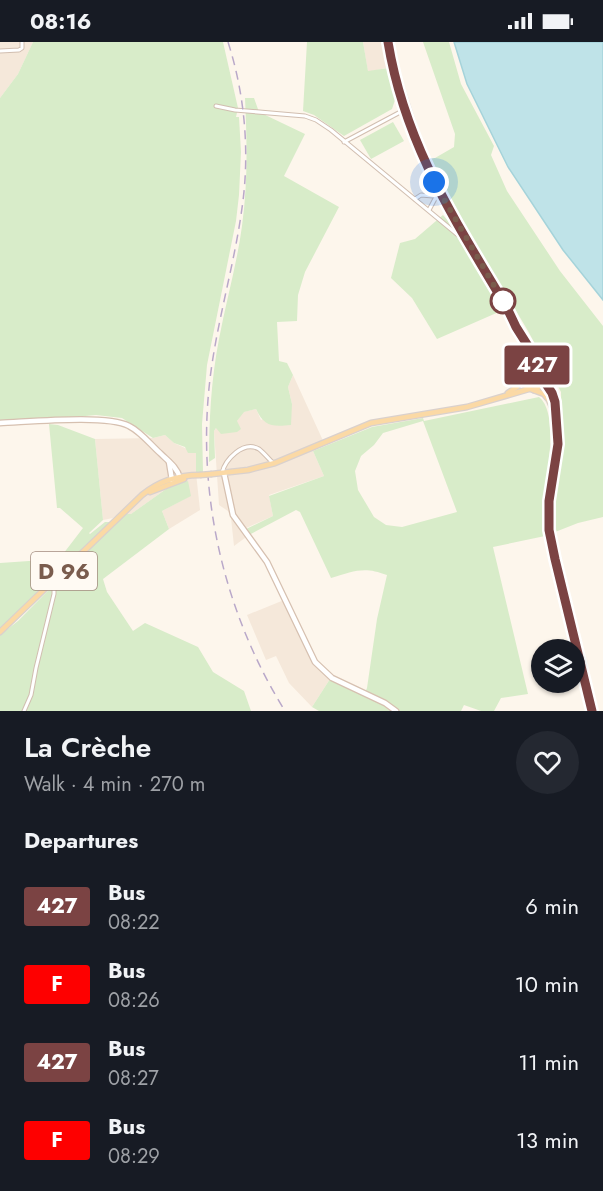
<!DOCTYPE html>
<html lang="en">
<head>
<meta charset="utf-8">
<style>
  :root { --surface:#171b24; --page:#242831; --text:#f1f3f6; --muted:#9ea1a6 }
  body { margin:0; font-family:Jost,sans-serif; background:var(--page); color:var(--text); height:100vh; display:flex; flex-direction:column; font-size:22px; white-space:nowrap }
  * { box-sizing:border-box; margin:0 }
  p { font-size:20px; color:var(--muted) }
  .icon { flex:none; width:33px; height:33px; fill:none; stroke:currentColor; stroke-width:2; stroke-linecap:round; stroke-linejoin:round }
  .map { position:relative; height:669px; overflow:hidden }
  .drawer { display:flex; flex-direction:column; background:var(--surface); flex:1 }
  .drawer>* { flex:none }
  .badge { padding:0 12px; border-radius:4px; font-size:21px; line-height:39px }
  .controls { position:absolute; left:531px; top:597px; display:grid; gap:12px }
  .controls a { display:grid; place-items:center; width:54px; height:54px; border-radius:50%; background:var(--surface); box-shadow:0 2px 4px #0004; font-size:30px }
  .you { position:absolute; width:30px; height:30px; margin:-15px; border:4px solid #fff; border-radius:50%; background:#1a73e8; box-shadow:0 0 0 9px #1a73e833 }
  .map>.badge { position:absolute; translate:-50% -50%; box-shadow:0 0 0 3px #fff }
  h2 { padding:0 24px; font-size:22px; line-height:54px }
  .round { display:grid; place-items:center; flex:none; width:63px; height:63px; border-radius:32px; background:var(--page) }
  .summary { display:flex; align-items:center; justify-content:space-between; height:102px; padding:0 24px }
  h1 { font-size:28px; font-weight:600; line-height:45px }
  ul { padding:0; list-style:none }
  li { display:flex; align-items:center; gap:18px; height:78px; padding:0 24px }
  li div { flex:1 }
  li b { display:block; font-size:22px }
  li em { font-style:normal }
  li .badge { min-width:66px; font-weight:700; text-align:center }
  .status { display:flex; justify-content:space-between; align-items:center; height:42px; padding:0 30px; background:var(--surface); direction:ltr }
  .status svg { height:16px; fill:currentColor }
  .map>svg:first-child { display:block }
  .residential { fill:#f5e8da }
  .green { fill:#d8ecc9; fill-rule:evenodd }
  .water { fill:#bfe3e8; stroke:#a5d3da; stroke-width:1.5 }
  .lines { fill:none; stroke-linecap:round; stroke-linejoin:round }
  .street-casing { stroke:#d1beb0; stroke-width:5 }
  .secondary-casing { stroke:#d6c0b0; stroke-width:7 }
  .primary-casing { stroke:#dad1cd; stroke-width:7 }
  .street { stroke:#fff; stroke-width:3 }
  .secondary { stroke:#fff; stroke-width:4.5 }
  .primary { stroke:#fbd9a5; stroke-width:4.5 }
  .rail { stroke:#b9a8c9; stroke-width:1.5; stroke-dasharray:9 6; stroke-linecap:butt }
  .primary-bridge-casing { stroke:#dad1cd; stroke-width:7; stroke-linecap:butt }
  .primary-bridge { stroke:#fbd9a5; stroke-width:4.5 }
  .line-casing { stroke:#fff; stroke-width:14 }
  .line { stroke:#7b4343; stroke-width:9 }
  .walk { stroke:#7a5c4d; stroke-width:6; stroke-dasharray:0 10.8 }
  .stop-dot { fill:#fff; stroke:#7b4343; stroke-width:3 }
  .labels { text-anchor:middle; stroke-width:4.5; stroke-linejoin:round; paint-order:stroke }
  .shield { fill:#fffaf3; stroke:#a28b7f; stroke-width:1.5 }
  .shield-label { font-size:22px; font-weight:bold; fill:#7a5c4d }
</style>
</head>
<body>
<div class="status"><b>08:16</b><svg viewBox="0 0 49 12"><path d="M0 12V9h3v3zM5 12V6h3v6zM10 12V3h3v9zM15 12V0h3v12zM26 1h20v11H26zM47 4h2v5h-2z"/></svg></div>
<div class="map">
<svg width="603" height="669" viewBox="0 0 603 669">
  <rect width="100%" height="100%" fill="#fdf6ec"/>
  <g class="residential">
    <path d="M0,0h33l-15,32 -18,24z"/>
    <path d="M363,0h31l5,23 -31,7z"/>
    <path d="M293,333l32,70 -12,6 11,25 -55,19 4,21 -29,13 5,6 -15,11 -3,-28 -3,-7 -9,-6 -5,-74 3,-4 20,-6 6,-9 13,-3 5,11 31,-16 -4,-17z"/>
    <path d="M165,393l9,8 22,10v20l4,37 -31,19 -7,-18 28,-15 -21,-9 -38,27h-13l-5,4 -10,2 -8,-81 58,-1z"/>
    <path d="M284,558l26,56 6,10 14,13 -18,28 -23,-24 -13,-27 -10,4 -19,-45z"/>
  </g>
  <g class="green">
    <path d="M33,0h190l15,66 -2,9h3l2,35 -2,43 -3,26 -29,144 -5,59 1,49h-7v-20h-8l-3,-6 -11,-4 -9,-8 -12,3 -31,-20 -26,-3 -32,3 -64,2v-322l18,-24z"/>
    <path d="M307,0h56l5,29 20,-3 8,29 -4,12 -48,27 -30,-21 -11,-4z"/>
    <path d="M423,0h26l12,42 33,62 -3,9 16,36 53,80 43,55v191l-25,6 -33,13 -52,11 35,147 -27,4 -7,13h-13l-17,-6 -3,6h-142l-7,-4 18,-28 34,16 3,-7 10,-69 10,-44c-23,-9 -33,-4 -56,3l-31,-66 -4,-2 -47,25 -5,-5 29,-14 -4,-20 55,-20 -11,-25 59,-24 51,-9 1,3 115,-24c16,12 11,55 9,73h11l3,-18 -1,-60 -33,-61 -85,-143 -13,-29 5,-1 19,-11 1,-13zM423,379l34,91 -55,15 -16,-2 -12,-8 -16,-27 -3,-19 6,-15 13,-11 9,-12z"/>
    <path d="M245,56h9l5,14 46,22 -21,42 55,31 -34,65 -7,23 -1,26 -20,1 2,39 8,2 6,12 -5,12 4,17 -1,21c-20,2 -27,1 -35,-16l-12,3 -7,9 4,8 -4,3 -16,2 -5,-6 -2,3 1,27 -6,4c0,-41 2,-82 10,-123 7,-38 18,-75 23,-113 6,-43 5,-85 3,-128z"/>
    <path d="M393,80l11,19 -33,18 -11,-19z"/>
    <path d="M443,173l5,6 53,90 -64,28 -25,-41 -21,-20 9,-35 15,-4z"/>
    <circle cx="533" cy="335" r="10"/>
    <path d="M49,382l9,1 37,14 8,81 -14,13 1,1 15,-12h5l-110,107v-66l29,-2 24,1 7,-4 23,-30 -23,-20h-3z"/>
    <path d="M188,439l3,15 -29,15 7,18 -66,50 4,13 26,39 12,-8 53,24 15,25 31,19 7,20h-251v-76l18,-14 106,-107h7l38,-27z"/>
  </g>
  <path class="water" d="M454,0h149v258l-40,-50 -55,-83 -41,-83z"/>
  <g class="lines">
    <defs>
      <g id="street">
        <path d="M0,9l19,-1 3,-2v-6"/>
        <path d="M216,64l19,4 70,6 11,4 15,10 127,105 4,2 2,-1"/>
        <path d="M344,100l62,-33"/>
        <path d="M415,157l6,-4 12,1 7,-3"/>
        <path d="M429,168l8,-15"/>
        <path d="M222,431c3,-13 21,-33 37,-24 5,4 10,10 14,14"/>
        <path d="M24,669l7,-16 5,-27 18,-74v-13"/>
      </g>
      <g id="secondary">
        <path d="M0,381c28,-1 107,-9 129,3 12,6 21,18 31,27 8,8 17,14 20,25"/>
        <path d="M169,420l3,18"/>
        <path d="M224,431l9,42 34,47 48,100 17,16 53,25 11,8"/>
      </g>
      <g id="primary">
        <path d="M388,0c10,59 31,114 60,166 26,46 59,90 78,140 5,14 -7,22 -4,34l6,6 16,6 5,6 4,9 2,28 -6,67 1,33 42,174"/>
        <path d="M398,35l23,71"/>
        <path d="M525,297l8,21 12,15 -2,10 -9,5"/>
        <path d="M545,339c2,6 7,10 9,16 7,22 6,49 1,71"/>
        <path d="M508,351l9,-6 4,-7"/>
        <path d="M212,432l36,-4 27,-7 96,-40 96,-16 62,-18"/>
        <path d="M150,450l34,-13"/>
        <path d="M0,590l142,-137c17,-14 36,-20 58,-20"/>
      </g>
    </defs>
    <use href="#street" class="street-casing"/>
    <use href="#secondary" class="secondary-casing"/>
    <use href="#primary" class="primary-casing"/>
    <use href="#street" class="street"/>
    <use href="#secondary" class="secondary"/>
    <use href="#primary" class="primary"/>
    <path class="rail" d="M228,0c17,53 22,111 14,166 -7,52 -22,103 -30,156 -18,120 9,244 73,347"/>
    <defs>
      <path id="primary-bridge" d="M200,433l12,-1"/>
    </defs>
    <use href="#primary-bridge" class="primary-bridge-casing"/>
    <use href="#primary-bridge" class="primary-bridge"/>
  </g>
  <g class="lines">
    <defs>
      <path id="line" d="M388,0c17,103 67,178 119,266l9,19 12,19 6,16 10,9 2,13 6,9 3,9 3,42 -9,57v29l6,29 37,152"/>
    </defs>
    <use href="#line" class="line-casing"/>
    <use href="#line" class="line"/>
    <path class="walk" d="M434,140l69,119"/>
  </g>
  <circle class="stop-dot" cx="503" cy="259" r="12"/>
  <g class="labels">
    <rect class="shield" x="31" y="510" width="66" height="38" rx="4.5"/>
    <g class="shield-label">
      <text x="64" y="537">D 96</text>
    </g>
  </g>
</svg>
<div class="controls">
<a><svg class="icon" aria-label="layers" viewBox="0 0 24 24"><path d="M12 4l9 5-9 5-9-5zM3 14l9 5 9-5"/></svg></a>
</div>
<div class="you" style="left:434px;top:140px"></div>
<b class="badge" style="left:537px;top:323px;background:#7b4343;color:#fff">427</b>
</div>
<section class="drawer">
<div class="summary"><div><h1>La Crèche</h1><p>Walk · 4 min · 270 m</p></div><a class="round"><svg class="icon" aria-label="heart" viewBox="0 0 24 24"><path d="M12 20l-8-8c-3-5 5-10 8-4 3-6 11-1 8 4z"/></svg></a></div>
<h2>Departures</h2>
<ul>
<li><span class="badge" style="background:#7b4343;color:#fff">427</span><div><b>Bus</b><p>08:22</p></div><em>6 min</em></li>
<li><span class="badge" style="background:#fe0000;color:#fff">F</span><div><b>Bus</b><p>08:26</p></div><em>10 min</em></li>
<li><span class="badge" style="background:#7b4343;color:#fff">427</span><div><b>Bus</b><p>08:27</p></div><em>11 min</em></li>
<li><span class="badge" style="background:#fe0000;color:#fff">F</span><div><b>Bus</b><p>08:29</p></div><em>13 min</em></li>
</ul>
</section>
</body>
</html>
